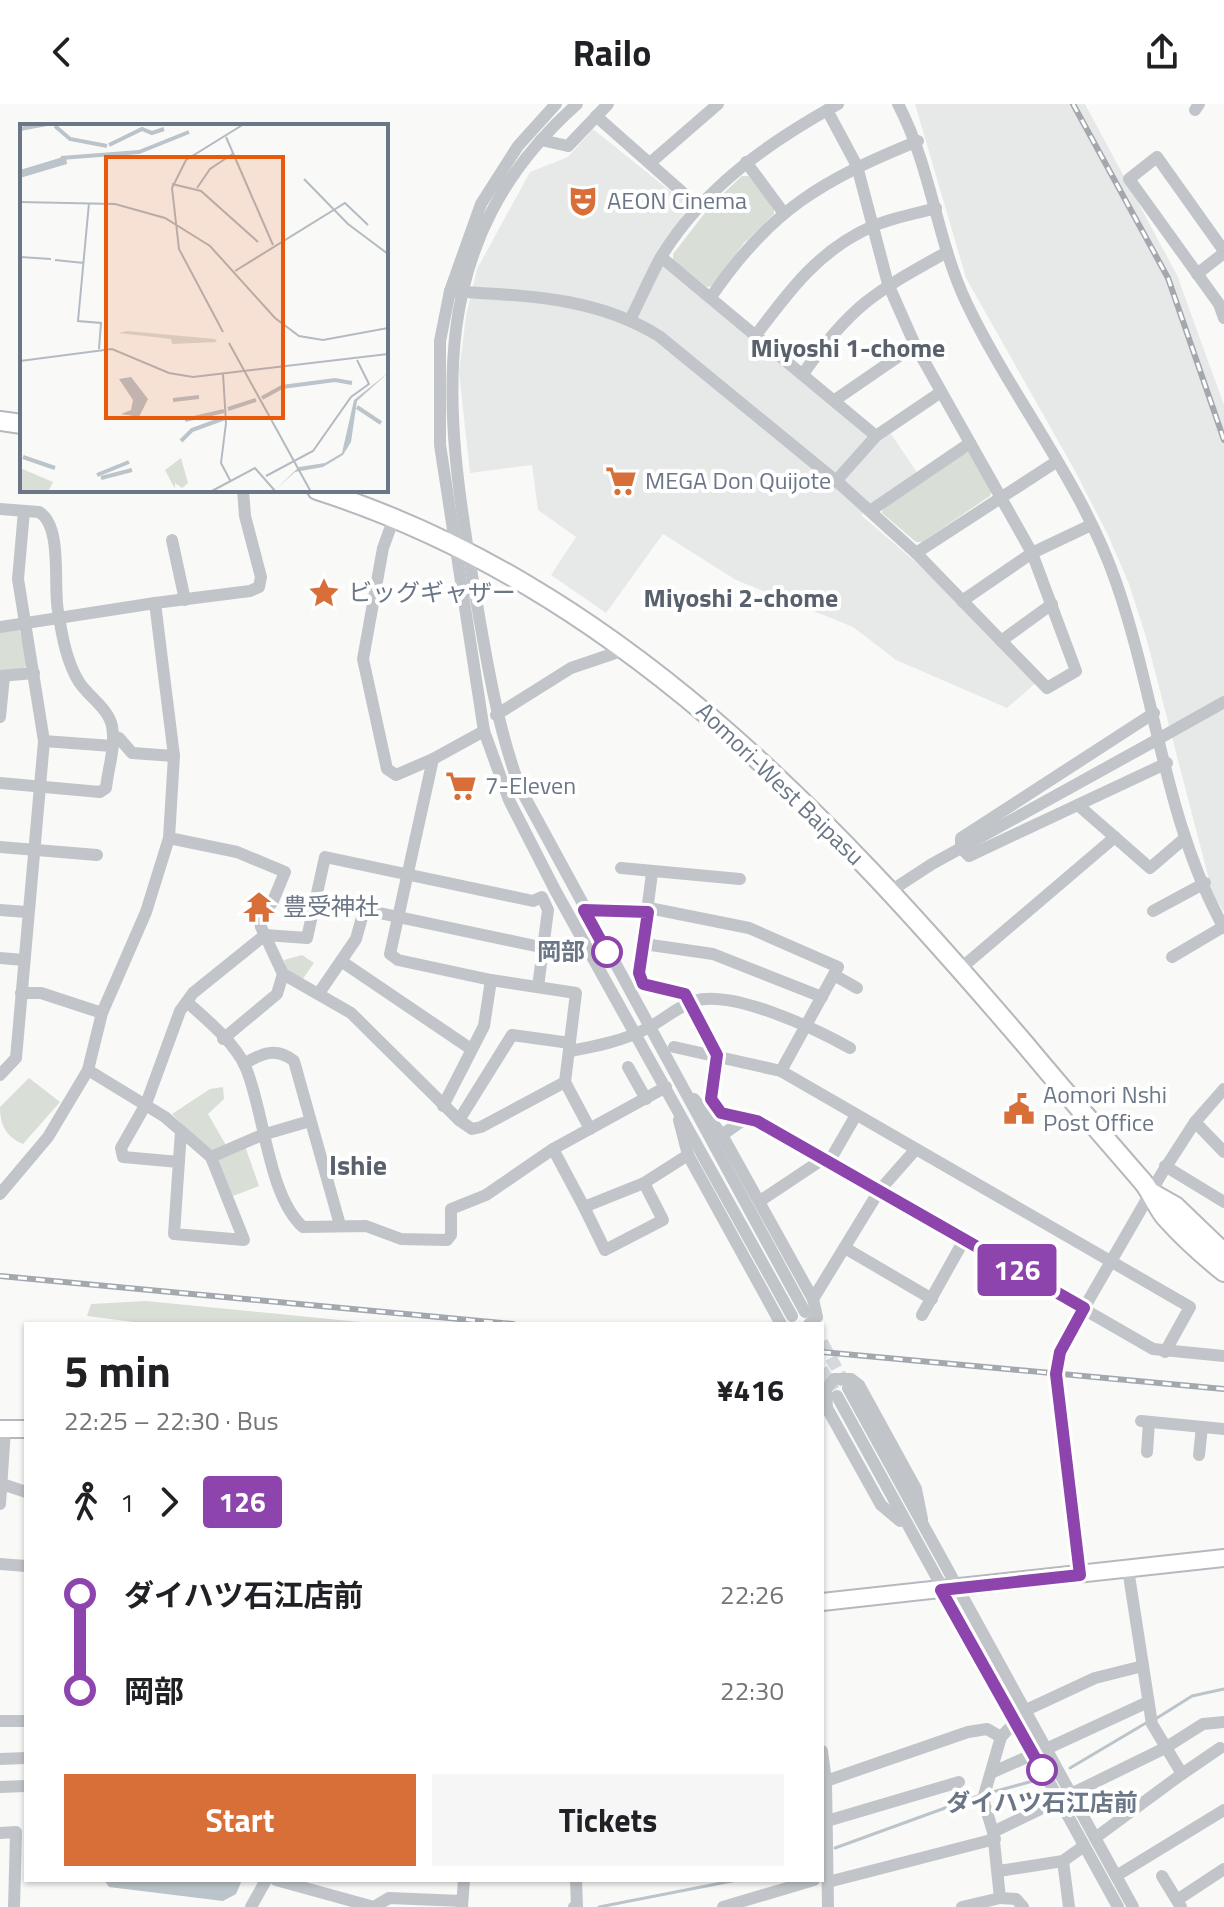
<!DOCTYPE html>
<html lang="en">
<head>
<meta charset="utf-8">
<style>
  :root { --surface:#fff; --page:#f6f6f6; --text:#202124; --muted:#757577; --accent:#d96f38 }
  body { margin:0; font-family:"Titillium Web","Noto Sans JP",sans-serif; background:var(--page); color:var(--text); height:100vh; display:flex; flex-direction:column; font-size:30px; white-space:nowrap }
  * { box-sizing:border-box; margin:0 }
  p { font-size:26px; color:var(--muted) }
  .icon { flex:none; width:44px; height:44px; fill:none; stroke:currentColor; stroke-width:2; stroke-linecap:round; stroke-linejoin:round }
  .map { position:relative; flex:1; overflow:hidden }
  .sheet { position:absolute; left:24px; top:1218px; width:800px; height:560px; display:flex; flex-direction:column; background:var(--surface); border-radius:0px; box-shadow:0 2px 6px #0004 }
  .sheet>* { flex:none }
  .badge { padding:0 16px; border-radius:6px; font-size:28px; line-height:52px }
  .map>.badge { position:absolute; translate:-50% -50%; box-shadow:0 0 0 4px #fff }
  .legs { display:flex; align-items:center; gap:12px; height:88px; padding:0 40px; font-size:26px }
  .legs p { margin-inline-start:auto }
  .head { display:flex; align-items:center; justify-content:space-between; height:136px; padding:0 40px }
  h1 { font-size:44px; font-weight:700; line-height:60px }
  .action { display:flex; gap:16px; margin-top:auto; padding:16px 40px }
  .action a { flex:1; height:92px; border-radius:0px; background:var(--accent); color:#fff; font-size:32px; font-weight:700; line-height:92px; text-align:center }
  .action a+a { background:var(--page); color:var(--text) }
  ul { padding:0 40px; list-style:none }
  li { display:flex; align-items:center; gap:28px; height:96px; font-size:30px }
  li i { display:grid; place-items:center; width:12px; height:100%; margin:0 10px; background:currentColor }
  li i::after { content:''; width:20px; height:20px; margin:-10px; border:6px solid; border-radius:50%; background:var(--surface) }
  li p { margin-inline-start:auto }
  li:first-child i { background:linear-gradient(#0000 50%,currentColor 0) }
  li:last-child i { background:linear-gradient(currentColor 50%,#0000 0) }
  header { display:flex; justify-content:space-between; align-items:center; height:104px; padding:0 40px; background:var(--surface); font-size:36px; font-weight:700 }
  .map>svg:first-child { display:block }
  .built { fill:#e7e9e9 }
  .green { fill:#d9ded7 }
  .water { fill:#bbc4ca }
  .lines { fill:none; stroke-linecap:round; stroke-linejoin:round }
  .stream { stroke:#bbc4ca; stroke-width:3 }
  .minor-tunnel { stroke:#d6d9dc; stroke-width:12; stroke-dasharray:12 6; stroke-linecap:butt }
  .major-casing { stroke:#b5b9be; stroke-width:20 }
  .highway-casing { stroke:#b5b8bc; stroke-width:22 }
  .minor { stroke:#c1c5c9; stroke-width:12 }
  .major { stroke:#fff; stroke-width:16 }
  .highway { stroke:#fff; stroke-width:18 }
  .rail-casing { stroke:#a3a8af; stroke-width:6 }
  .rail { stroke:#fff; stroke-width:3; stroke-dasharray:9; stroke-linecap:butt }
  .minor-bridge { stroke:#c1c5c9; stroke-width:12 }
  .line-1-casing { stroke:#fff; stroke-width:18 }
  .line-1 { stroke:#8e44ad; stroke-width:12 }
  .stop-1-dot { fill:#fff; stroke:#8e44ad; stroke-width:4 }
  .labels { text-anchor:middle; stroke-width:8; stroke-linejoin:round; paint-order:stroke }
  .poi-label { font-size:24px; fill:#6b7787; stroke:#fff; text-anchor:start }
  .street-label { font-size:24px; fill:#6b7787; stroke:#fff }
  .stop-label { font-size:24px; font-weight:bold; fill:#6b7787; stroke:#fff; text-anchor:end }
  .neighbourhood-label { font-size:26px; font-weight:bold; fill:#58616c; stroke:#fff }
  .quarter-label { font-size:28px; font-weight:bold; fill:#58616c; stroke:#fff }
  .inset-river { fill:none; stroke:#bbc4ca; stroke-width:4 }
  .inset-road { fill:none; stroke:#b3bac1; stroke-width:2 }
  .view { fill:#e8590c; fill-opacity:0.15; stroke:#e8590c; stroke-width:4 }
  .inset-edge { fill:none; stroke:#6b7787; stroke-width:4 }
</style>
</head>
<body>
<header><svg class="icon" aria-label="back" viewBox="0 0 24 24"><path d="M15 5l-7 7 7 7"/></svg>Railo<svg class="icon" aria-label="share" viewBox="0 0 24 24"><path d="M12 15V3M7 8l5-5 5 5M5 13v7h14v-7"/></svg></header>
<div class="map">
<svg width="1224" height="1803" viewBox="0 0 1224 1803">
  <rect width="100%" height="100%" fill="#f9faf8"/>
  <g class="built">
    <path d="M915,0h170l92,171 47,130v507l-11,-17 -67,-258 -17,-53 -21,-49 -34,-66 -108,-191z"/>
    <path d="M593,25l96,77 -34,51 215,180 19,-6 29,43 -57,41 57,49 119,118 -30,26 -111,-48 -43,-33 -117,-47 -73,-46 -57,79 -55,-38 25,-38 -38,-27 -6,-45 -62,8 -11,-101 7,-56 11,-47 53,-97 38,-15z"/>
  </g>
  <g class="green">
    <path d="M742,72h7l25,31v7l-30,29 -32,43 -5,1 -34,-27v-6l38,-49z"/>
    <path d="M965,348l7,1 20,37 -2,6 -68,46h-6l-34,-29 1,-6z"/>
    <path d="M19,524l9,36 -5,5 -23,3v-42z"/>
    <path d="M302,851l12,8 -12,17 -15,-8 -3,-12z"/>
    <path d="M29,974l31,24 -37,42c-17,-7 -23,-19 -23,-37z"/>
    <path d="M223,983l1,12 -16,15 19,33 -14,7 -41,-40 38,-25z"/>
    <path d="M245,1042l14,40 -26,10 -15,-38z"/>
    <path d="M146,1197l234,23h-231l-62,-8 4,-12z"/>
  </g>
  <path class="water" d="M104,1776h138l-6,14 -13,7 -114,-14z"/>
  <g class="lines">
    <g class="stream">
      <path d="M1157,1614l35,-22 32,-7"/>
      <path d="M1070,1664l76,-45"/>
      <path d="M989,1689l44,-12"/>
      <path d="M835,1744l143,-52"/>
      <path d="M599,1803l138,-27"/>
    </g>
    <g class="minor-tunnel">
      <path d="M822,1238l24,43"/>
      <path d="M822,1265l12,21"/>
    </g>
    <defs>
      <g id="major">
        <path d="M0,1325h26"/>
        <path d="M822,1498l402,-44"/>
      </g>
      <g id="highway">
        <path d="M0,317l22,3"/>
        <path d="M317,386c299,96 509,322 707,553 39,47 79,93 119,139 9,11 14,26 23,36 17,19 38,38 58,54"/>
        <path d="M1152,1089l23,13 49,47"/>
      </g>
    </defs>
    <use href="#major" class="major-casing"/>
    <use href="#highway" class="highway-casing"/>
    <g class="minor">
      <path d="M556,0l-38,42 -37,58 -31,87 -10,50v104l44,286 25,69 46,90 237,426"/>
      <path d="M577,0c-154,137 -134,300 -103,483 12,69 22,136 46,201l285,524"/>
      <path d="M898,0c34,65 38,135 69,200 45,94 115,179 149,278 40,114 49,241 108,346"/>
      <path d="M1195,6l4,-6"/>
      <path d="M596,12l103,91"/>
      <path d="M541,36l27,6 40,-42"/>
      <path d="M746,58l37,50"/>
      <path d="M650,59l68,-59"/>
      <path d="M1224,147l-67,-94 -28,22 90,125 5,14"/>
      <path d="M661,153l215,179 -40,45"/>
      <path d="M1197,170l27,-21"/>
      <path d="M450,187c75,5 144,5 209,45l182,149 75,68 131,135 29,-17 -44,-118 -117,-208 -27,-61 -31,-118 -30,-56"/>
      <path d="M711,193c59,-87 111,-117 207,-156"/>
      <path d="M631,214c10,-20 19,-41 30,-61 42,-69 108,-115 177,-153"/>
      <path d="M756,231c33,-44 63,-85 115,-108 20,-9 44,-13 65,-19"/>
      <path d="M803,270c48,-69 72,-82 144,-122"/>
      <path d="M835,296l80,-55"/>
      <path d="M876,332l65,-44"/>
      <path d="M0,405l39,3c24,14 14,74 19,99 4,24 8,50 21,71 10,15 29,26 33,44 4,21 -4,42 -6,62l-6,4 -100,-9"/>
      <path d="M870,407l100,-68"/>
      <path d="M394,414l-11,30 -20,111 24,110 9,6 37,-16"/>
      <path d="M172,436l13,60"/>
      <path d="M916,449l140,-91"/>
      <path d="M962,497l70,-48 59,-28"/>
      <path d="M0,523l155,-24"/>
      <path d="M1001,537l51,-37"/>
      <path d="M0,572l34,-3"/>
      <path d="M1154,609l-193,125v10l8,8 198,-93"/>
      <path d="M496,611l75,-47 56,-19"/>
      <path d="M0,613l4,-40"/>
      <path d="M484,627l-51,28 -43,195 8,6 93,20 85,13 -11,89 25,47"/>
      <path d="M113,633l6,1 13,15 42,3"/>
      <path d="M44,637l68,5"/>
      <path d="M1078,701l72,63 35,-30"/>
      <path d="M169,734l68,14 48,20 -12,29 -13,17 1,9 22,47 68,39 108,107 53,-85 58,8"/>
      <path d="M0,743l97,8"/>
      <path d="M621,764l119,11"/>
      <path d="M652,769l-13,100 4,11 42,10 6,8 26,53 -6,44 10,14 36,8 396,228 71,7"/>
      <path d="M889,788l43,-28 219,-121"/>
      <path d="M318,796l227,48"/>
      <path d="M649,804l100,20 89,39 -57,104"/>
      <path d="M0,806l27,2"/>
      <path d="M584,806l64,2"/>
      <path d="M1153,807l52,-28"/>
      <path d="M644,840l69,10 109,43"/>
      <path d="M1172,853l51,-30"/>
      <path d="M0,854l24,2"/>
      <path d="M341,857l130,88"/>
      <path d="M960,865l155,-132"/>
      <path d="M834,871l23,13"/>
      <path d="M21,889h20l61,20"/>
      <path d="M319,889l37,-54 8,-29"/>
      <path d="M187,898c19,17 47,40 58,64 19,41 22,129 58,161l63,-1 35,13 46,1 4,-5v-26l35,-14 67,-46 113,-62"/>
      <path d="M223,935l54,-45 6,-20"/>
      <path d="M674,943l107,24 409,236 -25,45"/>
      <path d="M570,947c27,-5 52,-10 76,-22 16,-8 31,-22 48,-28 38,-12 122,28 156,47"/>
      <path d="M244,960c18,-11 32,-17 50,-3l46,164"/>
      <path d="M628,963l18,32"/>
      <path d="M88,966l77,47 46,40 33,83 -70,-6 7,-103"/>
      <path d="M0,971l16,-17 28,-317 -26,-162 6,-68"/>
      <path d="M694,995l28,36 91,164 4,18 -8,7"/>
      <path d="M443,1002l41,-80 7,-46"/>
      <path d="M459,1016l13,9 9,-2 84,-45"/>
      <path d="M679,1016l9,35 93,169"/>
      <path d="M1195,1018l29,30"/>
      <path d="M722,1031l24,-17"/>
      <path d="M553,1045l31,58 60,-24 44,-28"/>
      <path d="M211,1053l51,-22 48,-14"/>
      <path d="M179,1058l-56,-5 -2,-9 25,-44 34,-93 13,-18 72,-58 42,3 18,-81 208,44 9,-4 6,13 -10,77"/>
      <path d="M829,1058l27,-47"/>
      <path d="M1165,1062l59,36"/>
      <path d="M0,1090l48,-57 40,-67 14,-57 44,-101 23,-74 5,-82 -19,-153 95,-12 9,-4 2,-10 -16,-61 -2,-26"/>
      <path d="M760,1097l63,-42"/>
      <path d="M584,1103l21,43 58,-30 -19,-37"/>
      <path d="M845,1144l87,51"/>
      <path d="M813,1195l66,-108 37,-42"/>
      <path d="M922,1211l42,-75"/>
      <path d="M848,1284l285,519"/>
      <path d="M837,1292l281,511"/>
      <path d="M1141,1317l83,8"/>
      <path d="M1147,1348l2,-30"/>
      <path d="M1199,1351l3,-28"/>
      <path d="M2,1380l24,8"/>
      <path d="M0,1400l5,-75"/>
      <path d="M900,1417l-19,-16 -54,-97 -1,-19 8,-10h17l8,6 57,104 6,30"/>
      <path d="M0,1460l26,2"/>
      <path d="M1080,1471l-24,-210 16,-36 90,-156 33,-51 29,-33"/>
      <path d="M1024,1607l71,-33 48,-12"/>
      <path d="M0,1617h26"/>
      <path d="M1046,1645l102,-47"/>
      <path d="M822,1647l4,30 2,126"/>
      <path d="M0,1655l26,-1"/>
      <path d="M993,1668l41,-18"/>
      <path d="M1182,1670l38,-26"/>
      <path d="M826,1677l142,-49 19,-3 14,8"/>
      <path d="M0,1683l26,-1"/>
      <path d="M1071,1690l94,-46 38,-24 21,-2"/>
      <path d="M827,1717l132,-39"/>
      <path d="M993,1728l66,-32"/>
      <path d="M0,1729l16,-1 -2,75"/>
      <path d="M1095,1734l87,-64 -30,-50 -24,-155"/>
      <path d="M1063,1757l6,46"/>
      <path d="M999,1767l64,-10 21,-15"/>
      <path d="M1116,1772l108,-66"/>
      <path d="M1162,1772l19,31"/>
      <path d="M276,1776l98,27 15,-9 73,3"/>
      <path d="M828,1778l167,-43"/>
      <path d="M1000,1794l16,1 7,8"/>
      <path d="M1177,1796l47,-31"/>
      <path d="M251,1803l15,-27"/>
      <path d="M462,1803l2,-27"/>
      <path d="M574,1803l3,-1 -1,-26"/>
      <path d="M723,1803l91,-27"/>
      <path d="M962,1803l38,-9 -7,-66 -10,-33 18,-62 14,-15"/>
    </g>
    <use href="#major" class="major"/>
    <use href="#highway" class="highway"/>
    <defs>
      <g id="rail">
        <path d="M1073,0l95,174 56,162"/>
        <path d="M0,1172l513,48"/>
        <path d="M822,1248l402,37"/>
      </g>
    </defs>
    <use href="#rail" class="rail-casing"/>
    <use href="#rail" class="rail"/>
    <path class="minor-bridge" d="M1151,639l73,-41"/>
  </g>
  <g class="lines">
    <defs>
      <path id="line-1" d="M607,848l-23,-42 64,2 -9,61 4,11 42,10 32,61 -6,44 10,14 36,8 327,187 -24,44 -4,22 24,201 -139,15 101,180"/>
    </defs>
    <use href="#line-1" class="line-1-casing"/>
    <use href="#line-1" class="line-1"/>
  </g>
  <defs>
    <symbol id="theatre-bare" viewBox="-9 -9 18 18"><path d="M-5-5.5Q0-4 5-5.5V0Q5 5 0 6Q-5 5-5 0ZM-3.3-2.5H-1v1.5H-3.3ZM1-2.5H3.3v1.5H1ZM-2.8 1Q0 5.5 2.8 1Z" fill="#d96f38" stroke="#fff" stroke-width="2.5" paint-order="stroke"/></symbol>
    <symbol id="supermarket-bare" viewBox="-9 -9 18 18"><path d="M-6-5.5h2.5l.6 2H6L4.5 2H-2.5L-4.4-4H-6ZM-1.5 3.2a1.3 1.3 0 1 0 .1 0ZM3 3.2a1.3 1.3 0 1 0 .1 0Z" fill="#d96f38" stroke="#fff" stroke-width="2.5" paint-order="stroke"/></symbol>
    <symbol id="sight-bare" viewBox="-9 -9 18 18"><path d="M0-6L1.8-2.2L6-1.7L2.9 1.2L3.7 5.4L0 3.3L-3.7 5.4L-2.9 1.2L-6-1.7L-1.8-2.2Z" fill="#d96f38" stroke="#fff" stroke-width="2.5" paint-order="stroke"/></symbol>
    <symbol id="temple-bare" viewBox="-9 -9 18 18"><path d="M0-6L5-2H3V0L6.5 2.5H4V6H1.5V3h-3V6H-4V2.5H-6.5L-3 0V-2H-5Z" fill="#d96f38" stroke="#fff" stroke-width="2.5" paint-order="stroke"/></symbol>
    <symbol id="civic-bare" viewBox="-9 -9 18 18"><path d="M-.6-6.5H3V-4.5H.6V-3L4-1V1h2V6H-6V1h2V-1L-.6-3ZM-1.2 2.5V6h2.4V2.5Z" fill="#d96f38" stroke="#fff" stroke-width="2.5" paint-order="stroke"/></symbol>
  </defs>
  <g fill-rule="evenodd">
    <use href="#theatre-bare" x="561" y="75" width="44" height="44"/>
    <use href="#supermarket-bare" x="599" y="355" width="44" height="44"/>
    <use href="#sight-bare" x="302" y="467" width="44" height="44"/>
    <use href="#supermarket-bare" x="439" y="660" width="44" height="44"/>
    <use href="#temple-bare" x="237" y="781" width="44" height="44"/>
    <use href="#civic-bare" x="997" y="983" width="44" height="44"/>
  </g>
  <g class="stop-1-dot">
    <circle cx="607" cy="848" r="14"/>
    <circle cx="1042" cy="1666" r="14"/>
  </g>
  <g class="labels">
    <g class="poi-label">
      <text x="607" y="105">AEON Cinema</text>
      <text x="645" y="385">MEGA Don Quijote</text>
      <text x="348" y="497">ビッグギャザー</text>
      <text x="485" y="690">7-Eleven</text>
      <text x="283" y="811">豊受神社</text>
      <text x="1043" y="999">Aomori Nshi<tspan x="1043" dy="28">Post Office</tspan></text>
    </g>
    <g class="street-label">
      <text transform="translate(780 680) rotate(44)" y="8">Aomori-West Baipasu</text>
    </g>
    <g class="stop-label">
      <text x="585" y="856">岡部</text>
      <text x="1042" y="1707" text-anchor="middle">ダイハツ石江店前</text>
    </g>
    <g class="neighbourhood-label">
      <text x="848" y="253">Miyoshi 1-chome</text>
      <text x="741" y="503">Miyoshi 2-chome</text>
    </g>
    <g class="quarter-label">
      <text x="358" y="1071">Ishie</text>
    </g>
  </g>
  <g transform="translate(20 20)">
    <rect width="368" height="368" fill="#f9faf8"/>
    <path d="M107,207l88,8 2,3 -45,2 -1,-5 -53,-6zM161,334l7,25 -6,5 -7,-5v6l-10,-19zM0,344l33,14 -5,10h-28z" fill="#d9ded7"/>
    <path d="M46,32l1,8 -47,14v-8zM368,249l-31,28 -6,41 -8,13 -20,12 -28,5 -19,17 23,-22 26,-4 17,-10 12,-53zM111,253l17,22 -9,18 -18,-3 10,-4 2,-10 -14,-21z" fill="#bbc4ca"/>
    <path class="inset-river" d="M35,2l15,13 37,7M0,5l27,-5M89,21l33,-16 10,4 12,-4M41,34l78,-6 50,-20M242,274l20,-11 53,-7 17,3M153,276l26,-3M337,283l24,16M208,285l28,-9M165,296l39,-9M161,317l11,-11 33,-12M3,333l32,11M77,351l32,-13M81,354l31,-8"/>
    <path class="inset-road" d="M206,13l47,108M284,55l44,45 40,30M152,60l29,7 57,51M177,64l13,-19 24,-16M0,78l95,2 50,14 45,28 65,72 24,18 24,4 65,-12M69,79l-11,118 23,2 -2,26M0,133l31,2M35,136l29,3M215,147l110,-68 23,22M203,208l-44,-83 -7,-61 14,-28 58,-36M209,219l82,149M0,237l92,-12 57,24 24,4 195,-23M203,250l3,49 -5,40 10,19M246,352l47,-25 38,-54 18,-13 -12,-24M190,368l45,-24 21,24"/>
    <path class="view" d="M86,33h177v261h-177z"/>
    <rect width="368" height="368" class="inset-edge"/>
  </g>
</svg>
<b class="badge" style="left:1017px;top:1166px;background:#8e44ad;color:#fff">126</b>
<section class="sheet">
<div class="head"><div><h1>5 min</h1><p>22:25 – 22:30 · Bus</p></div><b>¥416</b></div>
<div class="legs"><svg class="icon" aria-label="walk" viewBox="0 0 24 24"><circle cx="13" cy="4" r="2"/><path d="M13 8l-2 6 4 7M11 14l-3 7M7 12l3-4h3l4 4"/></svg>1<svg class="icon" aria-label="forward" viewBox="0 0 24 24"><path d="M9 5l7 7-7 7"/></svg><b class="badge" style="background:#8e44ad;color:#fff">126</b></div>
<ul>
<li><i style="color:#8e44ad"></i><b>ダイハツ石江店前</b><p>22:26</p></li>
<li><i style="color:#8e44ad"></i><b>岡部</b><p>22:30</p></li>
</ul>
<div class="action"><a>Start</a><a>Tickets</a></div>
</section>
</div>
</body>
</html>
